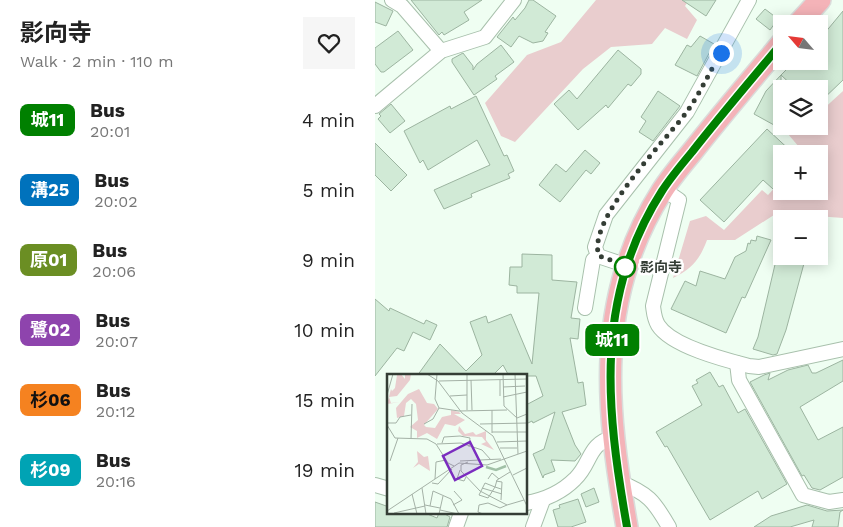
<!DOCTYPE html>
<html lang="en">
<head>
<meta charset="utf-8">
<style>
  :root { --surface:#fff; --page:#f6f6f6; --text:#222; --muted:#767676 }
  body { margin:0; font-family:"Work Sans","Noto Sans JP",sans-serif; background:var(--page); color:var(--text); height:100vh; display:flex; flex-direction:column; font-size:19px; white-space:nowrap }
  * { box-sizing:border-box; margin:0 }
  p { font-size:16px; color:var(--muted) }
  .icon { flex:none; width:28px; height:28px; fill:none; stroke:currentColor; stroke-width:2; stroke-linecap:round; stroke-linejoin:round }
  .map { position:relative; flex:1; overflow:hidden }
  .panel { display:flex; flex-direction:column; background:var(--surface); width:375px }
  .panel>* { flex:none }
  .badge { padding:0 10px; border-radius:8px; font-size:18px; line-height:32px }
  .needle { width:32px; rotate:298deg }
  .fabs { position:absolute; left:398px; top:15px; display:grid; gap:10px }
  .fabs a { display:grid; place-items:center; width:55px; height:55px; border-radius:0px; background:var(--surface); box-shadow:0 2px 12px #0003; font-size:25px }
  .you { position:absolute; width:25px; height:25px; margin:-12px; border:4px solid #fff; border-radius:50%; background:#1a73e8; box-shadow:0 0 0 8px #1a73e833 }
  .map>.badge { position:absolute; translate:-50% -50%; box-shadow:0 0 0 2px #fff }
  .round { display:grid; place-items:center; flex:none; width:52px; height:52px; border-radius:0px; background:var(--page) }
  .head { display:flex; align-items:center; justify-content:space-between; height:85px; padding:0 20px }
  h1 { font-size:24px; font-weight:700; line-height:38px }
  ul { padding:0; list-style:none }
  li { display:flex; align-items:center; gap:15px; height:70px; padding:0 20px }
  li div { flex:1 }
  li b { display:block; font-size:19px }
  li em { font-style:normal }
  li .badge { min-width:55px; font-weight:700; text-align:center }
  main { display:flex; flex:1; min-height:0 }
  .map>svg:first-child { display:block }
  .green { fill:#e9cdce }
  .building { fill:#d1ead6; stroke:#9cb4a0 }
  .lines { fill:none; stroke-linecap:round; stroke-linejoin:round }
  .street-casing { stroke:#a8c0ac; stroke-width:16 }
  .primary-casing { stroke:#dadcdb; stroke-width:24 }
  .street { stroke:#fff; stroke-width:14 }
  .primary { stroke:#f4b3b8; stroke-width:21 }
  .line-casing { stroke:#fff; stroke-width:11 }
  .line { stroke:#008000; stroke-width:8 }
  .walk { stroke:#343d35; stroke-width:5; stroke-dasharray:0 9 }
  .stop-dot { fill:#fff; stroke:#008000; stroke-width:2.5 }
  .labels { text-anchor:middle; stroke-width:5; stroke-linejoin:round; paint-order:stroke }
  .stop-label { font-size:14px; font-weight:bold; fill:#343d35; stroke:#fff; text-anchor:start }
  .inset-river { fill:none; stroke:#a1c1a7; stroke-width:2.5 }
  .inset-road { fill:none; stroke:#a4b1a6; stroke-width:1 }
  .view { fill:#7b2cbf; fill-opacity:0.15; stroke:#7b2cbf; stroke-width:2.5 }
  .inset-edge { fill:none; stroke:#343d35; stroke-width:2.5 }
</style>
</head>
<body>
<main>
<section class="panel">
<div class="head"><div><h1>影向寺</h1><p>Walk · 2 min · 110 m</p></div><a class="round"><svg class="icon" aria-label="heart" viewBox="0 0 24 24"><path d="M12 20l-8-8c-3-5 5-10 8-4 3-6 11-1 8 4z"/></svg></a></div>
<ul>
<li><span class="badge" style="background:#008000;color:#fff">城11</span><div><b>Bus</b><p>20:01</p></div><em>4 min</em></li>
<li><span class="badge" style="background:#0072bc;color:#fff">溝25</span><div><b>Bus</b><p>20:02</p></div><em>5 min</em></li>
<li><span class="badge" style="background:#6b8e23;color:#fff">原01</span><div><b>Bus</b><p>20:06</p></div><em>9 min</em></li>
<li><span class="badge" style="background:#8e44ad;color:#fff">鷺02</span><div><b>Bus</b><p>20:07</p></div><em>10 min</em></li>
<li><span class="badge" style="background:#f58220;color:#111">杉06</span><div><b>Bus</b><p>20:12</p></div><em>15 min</em></li>
<li><span class="badge" style="background:#00a3b4;color:#fff">杉09</span><div><b>Bus</b><p>20:16</p></div><em>19 min</em></li>
</ul>
</section>
<div class="map">
<svg width="468" height="527" viewBox="0 0 468 527">
  <rect width="100%" height="100%" fill="#effef2"/>
  <g class="green">
    <path d="M221,0h93l-4,6 12,14 -10,19 -22,-11 -13,16 -41,3 -28,22 -68,73 -14,-6 -16,-33 42,-48 34,-13z"/>
    <path d="M468,91v127l-66,-5 -42,27h-28c-7,19 -15,29 -34,38l17,-57 16,-5 18,14 38,-40 6,5 13,-14v10h38v-37h-14l-23,-27 37,-1v-13z"/>
  </g>
  <g class="building">
    <path d="M36,0h71l-18,12 5,8 -25,15 -2,-3 -3,3z"/>
    <path d="M154,0h4l23,16 -11,16 3,1 -5,8 -10,2 -14,-7 -8,11 -14,-10 16,-20 2,3 10,-12z"/>
    <path d="M307,0h34l-10,16z"/>
    <path d="M0,2l18,9 -7,15 -11,-4z"/>
    <path d="M390,9l13,10 -8,11 -14,-11z"/>
    <path d="M468,11v69l-24,23v-14h-23l-15,-14 14,-14h24v-21z"/>
    <path d="M23,31l15,19 -29,22h-3l-6,-8v-16z"/>
    <path d="M325,36l14,8 -17,32 -22,-11 12,-20 4,2z"/>
    <path d="M126,45l13,17 -19,14 2,3 -23,16 -22,-33v-3l11,-6 10,13v4l4,-6z"/>
    <path d="M243,50l23,19v5l-10,12 -3,-2 -20,24 -2,-3 -28,25 -24,-26 15,-14 8,9z"/>
    <path d="M406,75v36l-7,14 -20,-11 12,-23z"/>
    <path d="M283,91l22,15 -27,35 -14,-9 7,-11 -5,-4z"/>
    <path d="M101,96l28,60 3,-1 7,16 -6,3 2,4 -39,16 1,3 -28,12 -10,-19 56,-25 -13,-25 -49,30 -5,-10 -3,3 -16,-32 46,-25 1,3z"/>
    <path d="M16,104l14,17 -15,12 -12,-14 3,-3 -2,-2z"/>
    <path d="M392,129l27,25h-13v27l-8,8 -10,-9 -39,42 -24,-22z"/>
    <path d="M0,143l32,32 -16,16 -16,-16z"/>
    <path d="M210,150l15,13 -9,11 -5,-4 -26,32 -21,-17 17,-21 10,8z"/>
    <path d="M382,236l14,4 -26,58 -3,-1 -16,36 -55,-24 14,-28 11,5 4,-15 25,8 10,-22 11,-6 2,-8 2,1 1,-4 5,1z"/>
    <path d="M147,254l30,1v25l25,2 -6,36 9,1 -2,20 -8,-1 8,45 5,-1 3,23 -24,7 13,33 6,9 -6,7 -24,-1 4,11 -11,4 -1,3 -10,-24 11,-5 11,-37 -22,11 -1,-2 -6,3v-19l17,-9 -7,-20h-27l-6,-11 -11,11h-75l23,-32 26,27 16,-16 -12,-33 16,-6 2,7 23,-9 21,50 7,-71h-22v-7l-8,-1 1,-18h12z"/>
    <path d="M402,256h29l-20,74 -9,24 -4,1 -20,-6 5,-12z"/>
    <path d="M0,299l14,12 1,-3 34,16 2,-4 11,5 -7,15 -17,-8 -9,19 -7,-3 -22,28z"/>
    <path d="M468,360v21l-43,26 18,33 25,-13v50l-23,13 -8,-2 -8,-13 -2,1 -52,-94 14,-7 6,-2 -2,7 20,-10 20,-5 4,8h4z"/>
    <path d="M335,372l9,15 4,-2 15,28 7,-4 42,75 -25,15 -4,-8 -48,29 -43,-74 -2,1 -9,-15 46,-27 -10,-19 6,-3 -2,-3z"/>
    <path d="M219,488l5,14 -13,5 -5,-13z"/>
    <path d="M203,499l8,23 -15,5h-13l-5,-17 7,-2 -1,-3z"/>
    <path d="M0,502l14,5v6h36l12,5 2,-5h4l7,4 -3,10h-72z"/>
    <path d="M432,505l20,6 16,-1 -3,2 -2,15h-26l2,-7 -24,7h-36l17,-11z"/>
  </g>
  <g class="lines">
    <defs>
      <g id="street">
        <path d="M17,0l10,6 39,45"/>
        <path d="M0,106l66,-55 44,-14 29,-37"/>
        <path d="M288,189l16,11 -26,106c1,7 1,12 5,19 13,21 67,35 91,41l10,1 84,-18"/>
        <path d="M223,256l27,9"/>
        <path d="M210,308l8,-48 5,-4 -3,-9 11,-32 81,-103 62,-112"/>
        <path d="M362,363l2,17 64,115 26,7 14,-2"/>
        <path d="M244,482c29,11 35,19 50,45"/>
        <path d="M0,485l14,4"/>
        <path d="M151,503c18,-3 36,-11 49,-24 17,-16 12,-35 39,-42"/>
        <path d="M81,527l5,-14"/>
        <path d="M158,527l10,-27"/>
      </g>
      <g id="primary">
        <path d="M423,24l22,-24"/>
        <path d="M252,527c-21,-119 -33,-229 35,-336 9,-14 20,-27 30,-39 29,-37 59,-72 89,-108"/>
      </g>
    </defs>
    <use href="#street" class="street-casing"/>
    <use href="#primary" class="primary-casing"/>
    <use href="#street" class="street"/>
    <use href="#primary" class="primary"/>
  </g>
  <g class="lines">
    <defs>
      <path id="line" d="M252,527c-21,-119 -33,-230 35,-336 9,-14 20,-27 30,-39 29,-37 59,-72 89,-108"/>
    </defs>
    <use href="#line" class="line-casing"/>
    <use href="#line" class="line"/>
    <path class="walk" d="M250,267v-2l-26,-9c-13,-35 65,-114 87,-143 13,-18 23,-40 35,-60"/>
  </g>
  <circle class="stop-dot" cx="250" cy="267" r="10"/>
  <g class="labels">
    <g class="stop-label">
      <text x="265" y="272">影向寺</text>
    </g>
  </g>
  <g transform="translate(12 374)">
    <rect width="140" height="140" fill="#effef2"/>
    <path d="M14,0l4,5v-5h6l-1,6 -13,16 -8,1 2,6 9,-1 -13,2 4,-15 1,2 3,-3 2,-13zM32,15l8,14 7,1 4,5 -14,16 2,2 9,1 7,-11 9,-2v-5l8,2 2,2h-7l11,6 -10,6 -10,-2 -8,15 -10,-6 -10,5v-7l-7,-4 8,-7 -2,-16 -5,-5 -5,4 -2,13 -7,2 -1,-10 12,-14zM72,52l6,8 8,-2 3,3 10,-4v9l8,10 -13,-6 5,-2 -4,-5 -19,-1 -5,-5zM30,77l7,6 4,-1 2,15 -11,-7 -6,4 5,-6z" fill="#e9cdce"/>
    <path class="inset-river" d="M99,93l10,3 10,-4"/>
    <path class="inset-road" d="M40,0l11,7 24,32 31,23 34,70M80,0v36M116,0l1,32 13,12 10,-4M128,0l3,80M84,6l1,30M113,6v16M52,7l88,-2M116,13l22,-1M0,21l6,-21M63,22l17,-1M116,23l24,-5M52,34l20,3 48,-1M105,36v23M0,49h9l4,-6 11,-2M37,50l9,-5 6,-11 -4,-9 2,-25M93,50l47,-1M0,51l8,13 32,1 9,5 12,19 6,3M105,58h35M24,65l1,-35M110,68l30,-1M55,69l2,-6 16,-1 10,2 -1,9M50,70l24,-1 21,7 9,10M113,74h17M3,87l8,-23M73,87l41,-2M81,88l-7,3v6l19,20 27,14 17,-5M73,96l-3,9 7,2 2,-4M126,101l14,-7M48,105l1,-17 10,-2M101,105l4,-6 7,6M109,107l6,1 -1,18M45,109l6,1 14,-15M35,114l4,26M95,114l20,6M114,115l-6,-2 -10,-4 -6,12 9,3 7,-11 2,-7 13,-8M25,120l5,20M38,131l15,3M66,131l9,-5 -8,-9M43,132l3,-15 18,8 8,15M53,136l18,4M0,137l72,-48 28,2 40,-14M7,139l31,-7M52,140l4,-18M96,140l-5,-2 1,-7 9,-2 12,5 7,-3"/>
    <path class="view" d="M83,68l12,24 -27,14 -12,-24z"/>
    <rect width="140" height="140" class="inset-edge"/>
  </g>
</svg>
<div class="fabs">
<a><svg class="needle" viewBox="-14 -14 28 28"><path d="M0-13l5 13h-10z" fill="#e53935"/><path d="M0 13l5-13h-10z" fill="#767676"/></svg></a>
<a><svg class="icon" aria-label="layers" viewBox="0 0 24 24"><path d="M12 4l9 5-9 5-9-5zM3 14l9 5 9-5"/></svg></a>
<a>+</a>
<a>−</a>
</div>
<div class="you" style="left:346px;top:53px"></div>
<b class="badge" style="left:237px;top:340px;background:#008000;color:#fff">城11</b>
</div>
</main>
</body>
</html>
